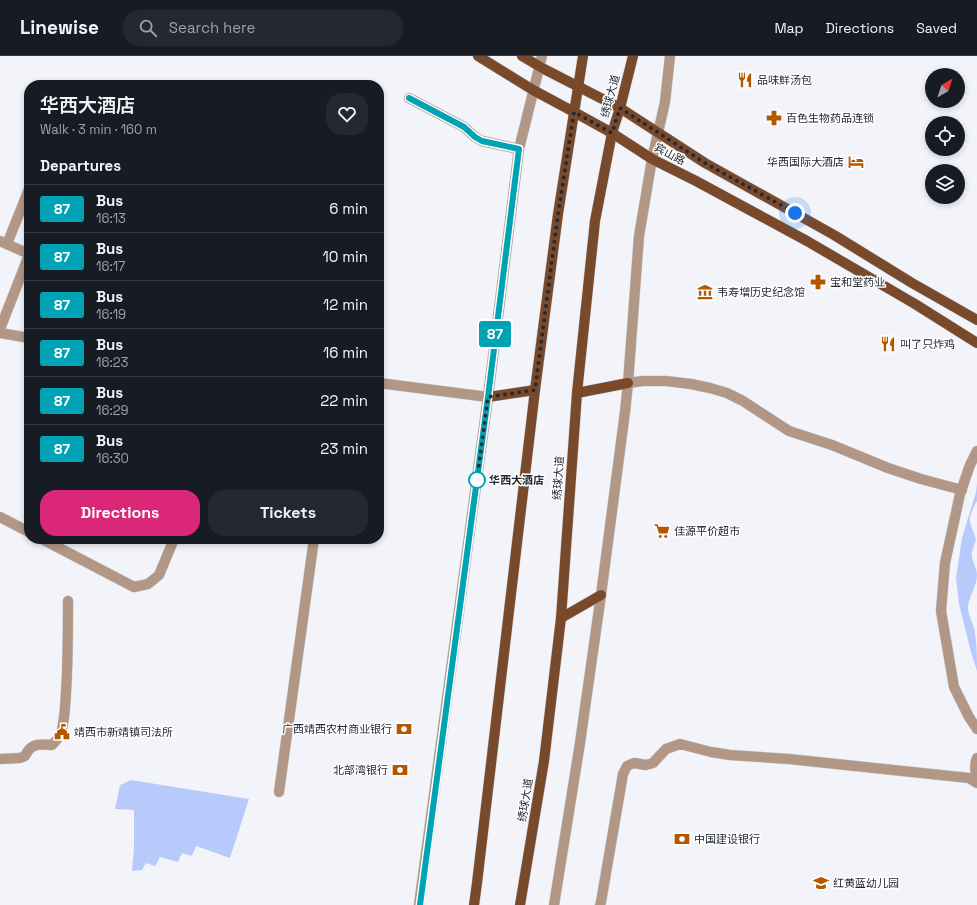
<!DOCTYPE html>
<html lang="en">
<head>
<meta charset="utf-8">
<style>
  :root { --surface:#171b24; --page:#242831; --text:#f1f3f6; --muted:#9ea1a6; --line:#363941; --accent:#db2777 }
  body { margin:0; font-family:"Space Grotesk","Noto Sans SC",sans-serif; background:var(--page); color:var(--text); height:100vh; display:flex; flex-direction:column; font-size:15px; white-space:nowrap }
  * { box-sizing:border-box; margin:0 }
  p { font-size:13px; color:var(--muted) }
  .icon { flex:none; width:22px; height:22px; fill:none; stroke:currentColor; stroke-width:2; stroke-linecap:round; stroke-linejoin:round }
  .map { position:relative; flex:1; overflow:hidden }
  .details { position:absolute; left:24px; top:24px; width:360px; height:464px; display:flex; flex-direction:column; background:var(--surface); border-radius:16px; box-shadow:0 2px 6px #0003 }
  .details>* { flex:none }
  .badge { padding:0 8px; border-radius:3px; font-size:14px; line-height:26px }
  .needle { width:26px; rotate:39deg }
  .tools { position:absolute; left:925px; top:12px; display:grid; gap:8px }
  .tools a { display:grid; place-items:center; width:40px; height:40px; border-radius:50%; background:var(--surface); box-shadow:0 2px 6px #0003; font-size:20px }
  .you { position:absolute; width:20px; height:20px; margin:-10px; border:3px solid #fff; border-radius:50%; background:#1a73e8; box-shadow:0 0 0 6px #1a73e833 }
  .map>.badge { position:absolute; translate:-50% -50%; box-shadow:0 0 0 2px #fff }
  h2 { padding:0 16px; font-size:15px; line-height:36px }
  .round { display:grid; place-items:center; flex:none; width:42px; height:42px; border-radius:16px; background:var(--page) }
  .summary { display:flex; align-items:center; justify-content:space-between; height:68px; padding:0 16px }
  h1 { font-size:19px; font-weight:600; line-height:30px }
  .button { display:flex; gap:8px; margin-top:auto; padding:8px 16px }
  .button a { flex:1; height:46px; border-radius:16px; background:var(--accent); color:#fff; font-size:16px; font-weight:600; line-height:46px; text-align:center }
  .button a+a { background:var(--page); color:var(--text) }
  ul { padding:0; list-style:none }
  li { display:flex; align-items:center; gap:12px; height:48px; padding:0 16px; border-top:1px solid var(--line) }
  li div { flex:1 }
  li b { display:block; font-size:15px }
  li em { font-style:normal }
  li .badge { min-width:44px; font-weight:700; text-align:center }
  header { display:flex; align-items:center; gap:24px; box-sizing:border-box; height:56px; padding:0 20px; background:var(--surface); border-bottom:1px solid var(--line) }
  header strong { font-size:19px }
  nav { display:flex; gap:22px; margin-inline-start:auto; font-size:14px }
  .search { width:280px; height:36px; background:var(--page); display:flex; align-items:center; gap:10px; box-sizing:border-box; padding:0 14px; border-radius:16px; color:var(--muted); font-size:15px }
  .map>svg:first-child { display:block }
  .green { fill:#b7cafb }
  .lines { fill:none; stroke-linecap:round; stroke-linejoin:round }
  .service-casing { stroke:#cdcfd6; stroke-width:11 }
  .minor-casing { stroke:#cdcfd6; stroke-width:11 }
  .primary-casing { stroke:#cdcfd6; stroke-width:11 }
  .service { stroke:#b29786; stroke-width:10 }
  .minor { stroke:#b29786; stroke-width:10 }
  .primary { stroke:#784a2b; stroke-width:10 }
  .line-casing { stroke:#fff; stroke-width:9 }
  .line { stroke:#00a3b4; stroke-width:6 }
  .walk { stroke:#242933; stroke-width:4; stroke-dasharray:0 7.2 }
  .stop-dot { fill:#fff; stroke:#00a3b4; stroke-width:2 }
  .labels { text-anchor:middle; stroke-width:3; stroke-linejoin:round; paint-order:stroke }
  .poi-label { font-size:11px; fill:#242933; stroke:#fff; text-anchor:start }
  .street-label { font-size:11px; fill:#242933; stroke:#fff }
  .stop-label { font-size:11px; font-weight:bold; fill:#242933; stroke:#fff; text-anchor:start }
</style>
</head>
<body>
<header>
<strong>Linewise</strong>
<div class="search"><svg class="icon" aria-label="search" viewBox="0 0 24 24"><circle cx="10" cy="10" r="6"/><path d="M15 15l6 6"/></svg>Search here</div>
<nav><a>Map</a><a>Directions</a><a>Saved</a></nav>
</header>
<div class="map">
<svg width="977" height="849" viewBox="0 0 977 849">
  <rect width="100%" height="100%" fill="#f2f4fa"/>
  <g class="green">
    <path d="M977,427v18l-3,5 -4,11v6l6,16c-1,6 -5,11 -4,18 1,6 5,11 5,18 0,11 -8,21 -9,32 0,8 4,14 6,21 3,13 3,29 3,43l-6,-19 -12,-48 -3,-26 6,-40 14,-46z"/>
    <path d="M131,724l118,19 -19,59 -34,-12 -4,10 -10,-3 -4,9 -18,-5 -5,9 -9,-3 -4,7 -10,1 2,-24v-37l-19,-1 5,-24z"/>
  </g>
  <g class="lines">
    <defs>
      <g id="service">
        <path d="M409,42l55,29 11,10 7,4 37,8"/>
        <path d="M0,185l29,13"/>
        <path d="M7,188l22,-55"/>
        <path d="M0,273l29,-74"/>
        <path d="M0,277l29,5"/>
        <path d="M379,327l109,14"/>
        <path d="M628,327l15,-2h23l25,3 19,4 17,5 16,8 46,30 43,14 56,23 33,11 41,11"/>
        <path d="M0,461l29,15"/>
        <path d="M42,483l92,48 14,-3 11,-9 15,-36"/>
        <path d="M977,702c-3,7 -2,14 0,21"/>
        <path d="M0,703l20,-1 5,-2c6,-13 14,-12 27,-11 4,-4 7,-7 9,-12 4,-13 4,-27 5,-40 2,-31 2,-62 2,-92"/>
        <path d="M600,849l1,-3 22,-128 4,-8 7,-3 12,2 7,-2 13,-14 14,-5 31,8 19,3 59,4 180,19 8,5"/>
      </g>
      <g id="minor">
        <path d="M977,395l-7,14 -10,29 -15,69 -4,48 13,76 15,30 8,12"/>
        <path d="M279,736l35,-253"/>
        <path d="M419,849l69,-508 31,-248 23,-93"/>
        <path d="M554,849l26,-162 21,-148 24,-183 3,-29 11,-147 13,-77 13,-57 5,-46"/>
      </g>
      <g id="primary">
        <path d="M478,0l55,34 41,22 38,21 40,26 44,22 111,60 108,63 62,39"/>
        <path d="M522,0l22,13 76,39 85,55 129,72 78,48 65,37"/>
        <path d="M577,337l51,-10"/>
        <path d="M488,341l47,-7"/>
        <path d="M561,562l40,-23"/>
        <path d="M474,849l3,-22 58,-493 23,-176 25,-158"/>
        <path d="M520,849l24,-144 17,-143 16,-225 18,-172 17,-88 8,-25 13,-52"/>
      </g>
    </defs>
    <use href="#service" class="service-casing"/>
    <use href="#minor" class="minor-casing"/>
    <use href="#primary" class="primary-casing"/>
    <use href="#service" class="service"/>
    <use href="#minor" class="minor"/>
    <use href="#primary" class="primary"/>
  </g>
  <g class="lines">
    <defs>
      <path id="line" d="M409,42l55,29 11,10 7,4 37,8 -31,248 -68,508"/>
    </defs>
    <use href="#line" class="line-casing"/>
    <use href="#line" class="line"/>
    <path class="walk" d="M477,424l11,-83 47,-7 23,-176 16,-102 38,21 8,-25 85,55 90,50"/>
  </g>
  <defs>
    <symbol id="restaurant-bare" viewBox="-9 -9 18 18"><path d="M-5-6h1v4h1v-4h1v4h1v-4h1v5L-1.5 .5V6h-2V.5L-5-1ZM5-6V6H3V1.5H1.5Q1.5-4 5-6Z" fill="#b45800" stroke="#fff" stroke-width="2.5" paint-order="stroke"/></symbol>
    <symbol id="pharmacy-bare" viewBox="-9 -9 18 18"><path d="M-2-6h4v4h4v4h-4v4h-4v-4h-4v-4h4Z" fill="#b45800" stroke="#fff" stroke-width="2.5" paint-order="stroke"/></symbol>
    <symbol id="hotel-bare" viewBox="-9 -9 18 18"><path d="M-6-4.5h1.5V1H6V5H4.5V3h-9V5H-6ZM-4 0a1.8 1.8 0 1 1 3.6 0ZM.5 0V-2.5h3Q6-2.5 6 0Z" fill="#b45800" stroke="#fff" stroke-width="2.5" paint-order="stroke"/></symbol>
    <symbol id="museum-bare" viewBox="-9 -9 18 18"><path d="M0-6L6-3V-2H-6V-3ZM-5-1h2V3h-2ZM-1-1h2V3h-2ZM3-1h2V3H3ZM-6 4H6V6H-6Z" fill="#b45800" stroke="#fff" stroke-width="2.5" paint-order="stroke"/></symbol>
    <symbol id="supermarket-bare" viewBox="-9 -9 18 18"><path d="M-6-5.5h2.5l.6 2H6L4.5 2H-2.5L-4.4-4H-6ZM-1.5 3.2a1.3 1.3 0 1 0 .1 0ZM3 3.2a1.3 1.3 0 1 0 .1 0Z" fill="#b45800" stroke="#fff" stroke-width="2.5" paint-order="stroke"/></symbol>
    <symbol id="bank-bare" viewBox="-9 -9 18 18"><path d="M-6-4H6V4H-6ZM0-2.3a2.3 2.3 0 1 0 0 4.6a2.3 2.3 0 1 0 0-4.6Z" fill="#b45800" stroke="#fff" stroke-width="2.5" paint-order="stroke"/></symbol>
    <symbol id="civic-bare" viewBox="-9 -9 18 18"><path d="M-.6-6.5H3V-4.5H.6V-3L4-1V1h2V6H-6V1h2V-1L-.6-3ZM-1.2 2.5V6h2.4V2.5Z" fill="#b45800" stroke="#fff" stroke-width="2.5" paint-order="stroke"/></symbol>
    <symbol id="school-bare" viewBox="-9 -9 18 18"><path d="M0-5L7-2L0 1L-7-2ZM-4 1L0 2.5L4 1V4Q0 6-4 4Z" fill="#b45800" stroke="#fff" stroke-width="2.5" paint-order="stroke"/></symbol>
  </defs>
  <g fill-rule="evenodd">
    <use href="#restaurant-bare" x="734" y="13" width="22" height="22"/>
    <use href="#pharmacy-bare" x="763" y="51" width="22" height="22"/>
    <use href="#hotel-bare" x="845" y="95" width="22" height="22"/>
    <use href="#pharmacy-bare" x="807" y="215" width="22" height="22"/>
    <use href="#museum-bare" x="694" y="225" width="22" height="22"/>
    <use href="#restaurant-bare" x="877" y="277" width="22" height="22"/>
    <use href="#supermarket-bare" x="651" y="464" width="22" height="22"/>
    <use href="#bank-bare" x="393" y="662" width="22" height="22"/>
    <use href="#civic-bare" x="51" y="665" width="22" height="22"/>
    <use href="#bank-bare" x="389" y="703" width="22" height="22"/>
    <use href="#bank-bare" x="671" y="772" width="22" height="22"/>
    <use href="#school-bare" x="810" y="816" width="22" height="22"/>
  </g>
  <circle class="stop-dot" cx="477" cy="424" r="8"/>
  <g class="labels">
    <g class="poi-label">
      <text x="757" y="28">品味鲜汤包</text>
      <text x="786" y="66">百色生物药品连锁</text>
      <text x="844" y="110" text-anchor="end">华西国际大酒店</text>
      <text x="830" y="230">宝和堂药业</text>
      <text x="717" y="240">韦寿增历史纪念馆</text>
      <text x="900" y="292">叫了只炸鸡</text>
      <text x="674" y="479">佳源平价超市</text>
      <text x="392" y="677" text-anchor="end">广西靖西农村商业银行</text>
      <text x="74" y="680">靖西市新靖镇司法所</text>
      <text x="388" y="718" text-anchor="end">北部湾银行</text>
      <text x="694" y="787">中国建设银行</text>
      <text x="833" y="831">红黄蓝幼儿园</text>
    </g>
    <g class="street-label">
      <text transform="translate(610 40) rotate(-75)" y="4">绣球大道</text>
      <text transform="translate(670 98) rotate(28)" y="4">宾山路</text>
      <text transform="translate(558 422) rotate(-86)" y="4">绣球大道</text>
      <text transform="translate(525 744) rotate(-81)" y="4">绣球大道</text>
    </g>
    <g class="stop-label">
      <text x="489" y="428">华西大酒店</text>
    </g>
  </g>
</svg>
<div class="tools">
<a><svg class="needle" viewBox="-14 -14 28 28"><path d="M0-13l5 13h-10z" fill="#e53935"/><path d="M0 13l5-13h-10z" fill="#9ea1a6"/></svg></a>
<a><svg class="icon" aria-label="locate" viewBox="0 0 24 24"><circle cx="12" cy="12" r="6"/><path d="M12 2v4M12 18v4M2 12h4M18 12h4"/></svg></a>
<a><svg class="icon" aria-label="layers" viewBox="0 0 24 24"><path d="M12 4l9 5-9 5-9-5zM3 14l9 5 9-5"/></svg></a>
</div>
<div class="you" style="left:795px;top:157px"></div>
<b class="badge" style="left:495px;top:278px;background:#00a3b4;color:#fff">87</b>
<section class="details">
<div class="summary"><div><h1>华西大酒店</h1><p>Walk · 3 min · 160 m</p></div><a class="round"><svg class="icon" aria-label="heart" viewBox="0 0 24 24"><path d="M12 20l-8-8c-3-5 5-10 8-4 3-6 11-1 8 4z"/></svg></a></div>
<h2>Departures</h2>
<ul>
<li><span class="badge" style="background:#00a3b4;color:#fff">87</span><div><b>Bus</b><p>16:13</p></div><em>6 min</em></li>
<li><span class="badge" style="background:#00a3b4;color:#fff">87</span><div><b>Bus</b><p>16:17</p></div><em>10 min</em></li>
<li><span class="badge" style="background:#00a3b4;color:#fff">87</span><div><b>Bus</b><p>16:19</p></div><em>12 min</em></li>
<li><span class="badge" style="background:#00a3b4;color:#fff">87</span><div><b>Bus</b><p>16:23</p></div><em>16 min</em></li>
<li><span class="badge" style="background:#00a3b4;color:#fff">87</span><div><b>Bus</b><p>16:29</p></div><em>22 min</em></li>
<li><span class="badge" style="background:#00a3b4;color:#fff">87</span><div><b>Bus</b><p>16:30</p></div><em>23 min</em></li>
</ul>
<div class="button"><a>Directions</a><a>Tickets</a></div>
</section>
</div>
</body>
</html>
